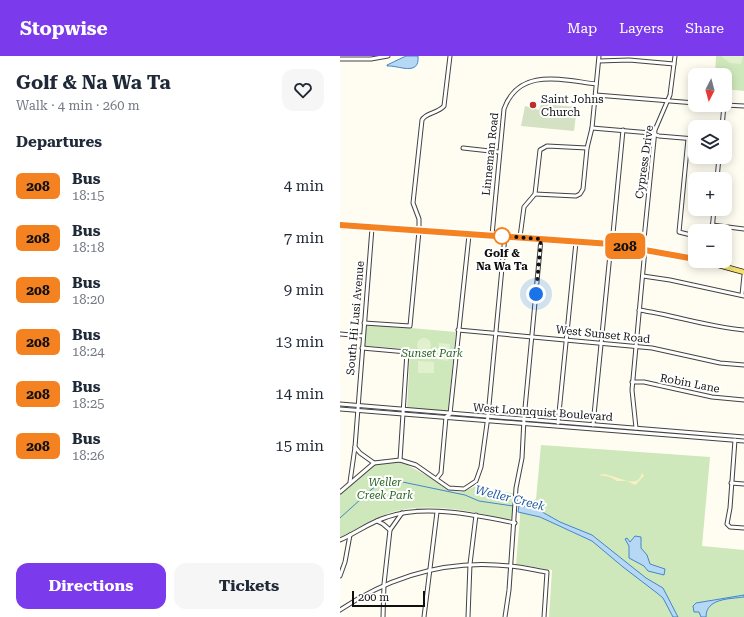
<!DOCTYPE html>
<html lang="en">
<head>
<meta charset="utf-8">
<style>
  :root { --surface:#fff; --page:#f6f6f7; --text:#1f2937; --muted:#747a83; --accent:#7c3aed }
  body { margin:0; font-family:"Roboto Serif",serif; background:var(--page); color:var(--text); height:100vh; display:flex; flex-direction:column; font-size:15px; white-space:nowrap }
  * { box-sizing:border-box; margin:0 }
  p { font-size:13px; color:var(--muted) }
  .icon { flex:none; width:22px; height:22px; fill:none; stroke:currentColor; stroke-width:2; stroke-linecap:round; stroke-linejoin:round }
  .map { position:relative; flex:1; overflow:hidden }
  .drawer { display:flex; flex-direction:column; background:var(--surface); width:340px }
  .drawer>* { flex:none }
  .badge { padding:0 8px; border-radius:6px; font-size:14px; line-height:26px }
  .needle { width:26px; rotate:186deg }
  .tools { position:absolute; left:348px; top:12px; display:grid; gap:8px }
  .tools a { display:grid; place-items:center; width:44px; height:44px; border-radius:8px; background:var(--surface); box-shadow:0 2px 10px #0003; font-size:20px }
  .scale { position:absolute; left:12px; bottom:10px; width:73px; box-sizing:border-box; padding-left:4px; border:2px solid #0f0f0f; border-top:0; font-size:11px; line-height:14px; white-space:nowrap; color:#0f0f0f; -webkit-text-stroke:3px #fff; paint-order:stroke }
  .you { position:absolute; width:20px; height:20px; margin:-10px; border:3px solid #fff; border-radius:50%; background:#1a73e8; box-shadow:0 0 0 6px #1a73e833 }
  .map>.badge { position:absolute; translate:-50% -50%; box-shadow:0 0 0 2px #fff }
  h2 { padding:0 16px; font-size:15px; line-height:36px }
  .round { display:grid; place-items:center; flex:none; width:42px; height:42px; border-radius:12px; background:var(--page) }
  .summary { display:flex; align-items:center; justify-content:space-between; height:68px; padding:0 16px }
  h1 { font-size:19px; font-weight:700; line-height:30px }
  .primary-button { display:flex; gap:8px; margin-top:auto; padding:8px 16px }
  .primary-button a { flex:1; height:46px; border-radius:12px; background:var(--accent); color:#fff; font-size:16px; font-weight:700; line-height:46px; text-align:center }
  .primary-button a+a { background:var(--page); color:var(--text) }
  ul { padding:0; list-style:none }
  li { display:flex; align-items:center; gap:12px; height:52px; padding:0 16px }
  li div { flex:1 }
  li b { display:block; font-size:15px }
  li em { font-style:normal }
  li .badge { min-width:44px; font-weight:700; text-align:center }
  header { display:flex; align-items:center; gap:24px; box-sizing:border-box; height:56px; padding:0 20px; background:var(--accent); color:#fff }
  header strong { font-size:19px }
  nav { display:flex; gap:22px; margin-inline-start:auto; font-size:14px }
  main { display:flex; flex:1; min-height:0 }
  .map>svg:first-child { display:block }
  .green { fill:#cfe8bb }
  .sand { fill:#f9f1bf }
  .cemetery { fill:#d4e1c2 }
  .pitch { fill:#e1f0cd }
  .water { fill:#b7d8f4; stroke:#4187c9 }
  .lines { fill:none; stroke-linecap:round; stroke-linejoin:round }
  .stream { stroke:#4187c9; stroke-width:1 }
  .minor-casing { stroke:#424242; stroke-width:5 }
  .primary-casing { stroke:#202020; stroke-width:6 }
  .minor { stroke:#fff; stroke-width:3 }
  .primary { stroke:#f4df6c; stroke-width:4.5 }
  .line-casing { stroke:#fff; stroke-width:9 }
  .line { stroke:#f58220; stroke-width:6 }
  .walk { stroke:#0f0f0f; stroke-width:4; stroke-dasharray:0 7.2 }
  .poi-dot { fill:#bb302b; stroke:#fff; stroke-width:1.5 }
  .stop-dot { fill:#fff; stroke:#f58220; stroke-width:2 }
  .labels { text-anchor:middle; stroke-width:4; stroke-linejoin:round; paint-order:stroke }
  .poi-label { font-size:11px; fill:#0f0f0f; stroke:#fff; text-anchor:start }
  .street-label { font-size:11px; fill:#0f0f0f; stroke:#fff }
  .stop-label { font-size:11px; font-weight:bold; fill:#0f0f0f; stroke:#fff }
  .park-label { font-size:11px; font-style:italic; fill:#296521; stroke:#fff }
  .water-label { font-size:12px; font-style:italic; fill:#1b599e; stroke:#fff }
</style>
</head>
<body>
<header>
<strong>Stopwise</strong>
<nav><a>Map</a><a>Layers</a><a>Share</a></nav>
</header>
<main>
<section class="drawer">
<div class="summary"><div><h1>Golf &amp; Na Wa Ta</h1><p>Walk · 4 min · 260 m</p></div><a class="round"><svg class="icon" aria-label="heart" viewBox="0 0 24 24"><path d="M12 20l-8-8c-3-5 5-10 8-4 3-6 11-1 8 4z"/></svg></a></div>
<h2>Departures</h2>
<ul>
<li><span class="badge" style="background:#f58220;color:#111">208</span><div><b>Bus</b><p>18:15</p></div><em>4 min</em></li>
<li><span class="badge" style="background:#f58220;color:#111">208</span><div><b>Bus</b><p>18:18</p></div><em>7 min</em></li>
<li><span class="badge" style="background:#f58220;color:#111">208</span><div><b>Bus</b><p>18:20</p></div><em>9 min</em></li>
<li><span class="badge" style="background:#f58220;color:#111">208</span><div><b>Bus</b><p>18:24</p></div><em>13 min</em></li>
<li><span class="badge" style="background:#f58220;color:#111">208</span><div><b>Bus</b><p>18:25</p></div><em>14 min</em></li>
<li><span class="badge" style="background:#f58220;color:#111">208</span><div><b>Bus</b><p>18:26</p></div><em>15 min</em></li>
</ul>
<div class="primary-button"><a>Directions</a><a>Tickets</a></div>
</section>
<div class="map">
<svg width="404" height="561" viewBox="0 0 404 561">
  <rect width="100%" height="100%" fill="#fffdf1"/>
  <g class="green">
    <path d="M376,0h28v35l-19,-2v-14h-10z"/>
    <path d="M26,268l90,8 -8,80 -41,-3 3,-60 -45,-3z"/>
    <path d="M201,389l169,12 -8,89 42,4v67h-195l3,-47 -36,-6 4,-47 -1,-18 14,2 3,-2z"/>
    <path d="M57,406h5l31,17 10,8 7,4 12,1 14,-6 18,5 19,2 -1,25 -4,2c-39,-10 -89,-20 -127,-4 -14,6 -28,15 -41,22v-44l34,-29z"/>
  </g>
  <path class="sand" d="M302,417l2,3 -9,9 -8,-4h-10l-7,-4 -11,-2c9,-5 34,14 41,3 1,-1 1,-4 2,-5z"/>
  <path class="cemetery" d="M201,48l36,3 -3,24 -53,-5 4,-20 14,4z"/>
  <g class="pitch">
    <path d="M381,0h22l-2,8 -11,-1z"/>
    <circle cx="84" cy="289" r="7"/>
    <path d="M99,287l11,1 -2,17 -11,-2z"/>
    <path d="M78,305l16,1v11h-16z"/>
  </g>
  <g class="water">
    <path d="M66,0h12c2,21 -20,9 -31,10v-1z"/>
    <path d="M179,449l18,4 23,13 32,13 54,43 17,10 15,29h-5l-10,-19 -6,-5 -34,-26 -31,-26 -52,-24 -22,-5z"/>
    <path d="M295,480l6,1v11l6,7 3,9 15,5 -1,6 -16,-4 -4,-5 -15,-8v-12l-4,-7 2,-1 3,4z"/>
    <path d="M404,539v2c-14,2 -38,1 -38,20h-5l-2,-5h-5l-1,-6 3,-3z"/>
  </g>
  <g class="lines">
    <path class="stream" d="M0,462l32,-29 9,-6 12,-3 72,15 14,6 34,5"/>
    <defs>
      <g id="minor">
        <path d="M0,3h31l17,-3"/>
        <path d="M259,5l30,-1 45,4"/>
        <path d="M256,39l99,8"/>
        <path d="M385,49l19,1"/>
        <path d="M382,71l2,-22"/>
        <path d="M252,72l59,5 8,3 36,3"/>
        <path d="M348,83l-9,93 16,4"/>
        <path d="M123,92l36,4"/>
        <path d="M377,123l2,-22"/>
        <path d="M195,138l41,2 4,-2 3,-5 4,-41 5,-20 7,-72"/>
        <path d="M372,169l32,4"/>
        <path d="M372,175l2,-22"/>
        <path d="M152,179l12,-126c15,-42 58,-29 92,-25"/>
        <path d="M180,181l4,-30 11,-13 5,-44 7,-4 40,2"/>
        <path d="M272,188l11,-114"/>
        <path d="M303,193l12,-119 15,-35 5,-39"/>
        <path d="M303,220l27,4 74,16"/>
        <path d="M402,239l2,-20"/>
        <path d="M299,254c35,5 69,17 105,20"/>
        <path d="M24,267l46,3 9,-95v-12l-6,-16 9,-83c4,-8 15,-6 22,-14l6,-50"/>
        <path d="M118,274l194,18 68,15 24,2"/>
        <path d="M0,278l23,2"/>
        <path d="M22,292l45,4 -7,108"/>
        <path d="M292,326h12l68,15 32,3"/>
        <path d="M0,348l404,33"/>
        <path d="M0,353l404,32"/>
        <path d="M218,367l18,-181"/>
        <path d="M253,369l18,-181"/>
        <path d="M296,372l-4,-38 13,-141"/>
        <path d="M395,384l-5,68 -3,16 3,3 14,1"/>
        <path d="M15,391l5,6 14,10 26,-3 16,5 33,23 15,1 12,-8 5,-14 7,-51 17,-180"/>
        <path d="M97,422l4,-5 5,-56 4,-3 19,-179"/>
        <path d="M10,426l5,-35 17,-219"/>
        <path d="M391,427l13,1"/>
        <path d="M0,436l34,-29"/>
        <path d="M37,465l6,3 7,6"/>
        <path d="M0,484c16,-7 30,-18 47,-23 38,-13 89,-2 128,6"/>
        <path d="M0,520l5,-14 5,-27"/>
        <path d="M0,554c52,-35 108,-51 170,-44 12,1 25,4 37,6l-3,45"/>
        <path d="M43,561l1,-33 6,-54 12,-17"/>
        <path d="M84,561l13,-105"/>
        <path d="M128,561l2,-53 6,-49"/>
        <path d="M165,561l4,-27 7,-102 6,-30 2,-39 17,-180"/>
      </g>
      <g id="primary">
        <path d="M0,170l271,18 84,15"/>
        <path d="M364,205l40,11"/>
      </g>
    </defs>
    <use href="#minor" class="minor-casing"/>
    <use href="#primary" class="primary-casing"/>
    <use href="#minor" class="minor"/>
    <use href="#primary" class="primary"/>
  </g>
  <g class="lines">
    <defs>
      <path id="line" d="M0,169l271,19 84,15"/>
    </defs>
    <use href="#line" class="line-casing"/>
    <use href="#line" class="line"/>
    <path class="walk" d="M162,180l39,3 -5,55"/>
  </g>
  <circle class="poi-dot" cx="193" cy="49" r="4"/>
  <circle class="stop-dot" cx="162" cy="180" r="8"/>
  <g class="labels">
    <g class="poi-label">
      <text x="201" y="47">Saint Johns<tspan x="201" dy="13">Church</tspan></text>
    </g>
    <g class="street-label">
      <text transform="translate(150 98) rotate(-84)" y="4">Linneman Road</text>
      <text transform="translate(304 106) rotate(-82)" y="4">Cypress Drive</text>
      <text transform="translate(15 262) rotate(-85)" y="4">South Hi Lusi Avenue</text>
      <text transform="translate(263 278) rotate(6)" y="4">West Sunset Road</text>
      <text transform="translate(350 327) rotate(11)" y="4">Robin Lane</text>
      <text transform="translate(203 356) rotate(4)" y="4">West Lonnquist Boulevard</text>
    </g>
    <g class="stop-label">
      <text x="162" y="201">Golf &amp;<tspan x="162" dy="13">Na Wa Ta</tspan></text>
    </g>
    <g class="park-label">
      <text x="92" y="301">Sunset Park</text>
      <text x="45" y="430">Weller<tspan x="45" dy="13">Creek Park</tspan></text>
    </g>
    <g class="water-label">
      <text transform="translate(170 442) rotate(14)" y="4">Weller Creek</text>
    </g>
  </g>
</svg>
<div class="tools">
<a><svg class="needle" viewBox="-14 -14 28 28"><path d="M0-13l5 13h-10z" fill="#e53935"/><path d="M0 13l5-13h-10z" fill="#747a83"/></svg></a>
<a><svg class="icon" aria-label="layers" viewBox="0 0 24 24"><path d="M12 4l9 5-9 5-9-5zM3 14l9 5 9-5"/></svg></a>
<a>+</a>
<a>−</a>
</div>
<div class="scale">200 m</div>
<div class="you" style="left:196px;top:238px"></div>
<b class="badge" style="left:285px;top:190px;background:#f58220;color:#111">208</b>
</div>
</main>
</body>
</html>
